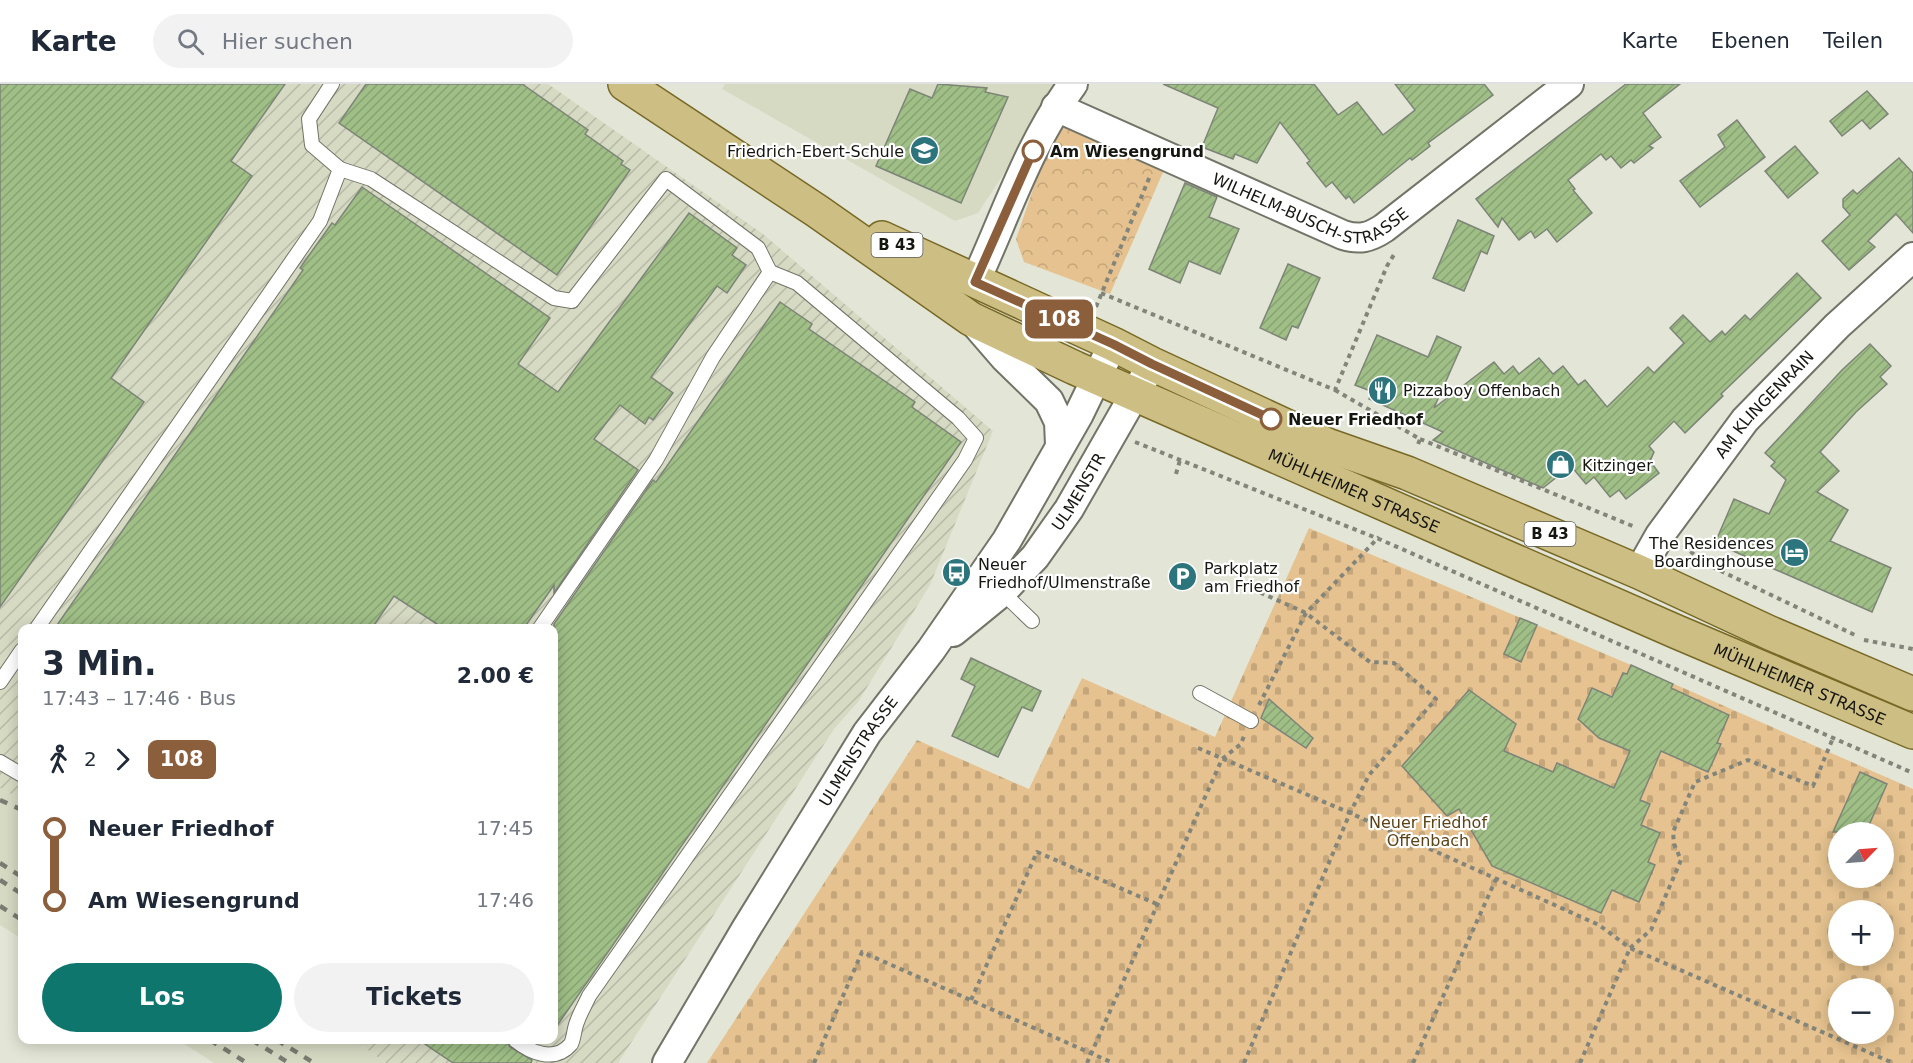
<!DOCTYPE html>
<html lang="de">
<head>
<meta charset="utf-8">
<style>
  :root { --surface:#fff; --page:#f2f2f3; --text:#1f2937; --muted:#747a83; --line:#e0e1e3; --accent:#0f766e }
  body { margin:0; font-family:"DejaVu Sans",sans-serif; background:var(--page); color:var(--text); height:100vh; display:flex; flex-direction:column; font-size:22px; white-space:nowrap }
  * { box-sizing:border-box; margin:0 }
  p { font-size:20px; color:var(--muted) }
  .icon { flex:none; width:33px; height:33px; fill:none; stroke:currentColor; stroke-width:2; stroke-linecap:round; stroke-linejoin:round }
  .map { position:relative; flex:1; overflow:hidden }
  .drawer { position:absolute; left:18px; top:540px; width:540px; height:420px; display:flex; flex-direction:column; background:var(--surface); border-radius:12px; box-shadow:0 3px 15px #0003 }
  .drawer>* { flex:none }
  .badge { padding:0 12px; border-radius:9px; font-size:21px; line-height:39px }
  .needle { width:39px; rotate:65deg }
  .buttons { position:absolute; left:1828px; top:738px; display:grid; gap:12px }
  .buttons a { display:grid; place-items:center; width:66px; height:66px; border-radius:50%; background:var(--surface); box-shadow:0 3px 15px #0003; font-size:30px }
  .map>.badge { position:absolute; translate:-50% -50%; box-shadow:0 0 0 3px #fff }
  .legs { display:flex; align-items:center; gap:9px; height:66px; padding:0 24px; font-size:20px }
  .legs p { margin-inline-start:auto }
  .overview { display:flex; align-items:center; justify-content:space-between; height:102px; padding:0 24px }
  h1 { font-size:33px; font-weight:700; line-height:45px }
  .cta { display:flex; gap:12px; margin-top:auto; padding:12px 24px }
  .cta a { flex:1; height:69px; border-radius:36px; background:var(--accent); color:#fff; font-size:24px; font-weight:700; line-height:69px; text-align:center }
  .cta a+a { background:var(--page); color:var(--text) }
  ul { padding:0 24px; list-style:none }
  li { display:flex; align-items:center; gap:21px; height:72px; font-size:22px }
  li i { display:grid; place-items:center; width:9px; height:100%; margin:0 8px; background:currentColor }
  li i::after { content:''; width:15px; height:15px; margin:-8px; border:4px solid; border-radius:50%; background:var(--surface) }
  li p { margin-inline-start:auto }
  li:first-child i { background:linear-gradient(#0000 50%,currentColor 0) }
  li:last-child i { background:linear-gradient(currentColor 50%,#0000 0) }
  header { display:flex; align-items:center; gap:36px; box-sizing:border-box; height:84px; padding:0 30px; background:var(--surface); border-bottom:2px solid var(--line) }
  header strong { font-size:28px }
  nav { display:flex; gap:33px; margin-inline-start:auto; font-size:21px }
  .search { width:420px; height:54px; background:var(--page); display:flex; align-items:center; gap:15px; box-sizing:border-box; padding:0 21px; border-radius:33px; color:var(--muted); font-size:22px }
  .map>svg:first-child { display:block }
  .built { fill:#d6dac3 }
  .industrial { fill:url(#industrial-furrows) }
  .cemetery { fill:url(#cemetery-stones); fill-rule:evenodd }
  .park { fill:url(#park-crowns) }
  .building { fill:url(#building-hatch); stroke:#7d8478; stroke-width:1.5 }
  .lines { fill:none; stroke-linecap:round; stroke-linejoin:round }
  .lane-casing { stroke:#727467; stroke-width:16 }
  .street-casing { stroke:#727467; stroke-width:32 }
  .primary-casing { stroke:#786926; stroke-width:36 }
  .path { stroke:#83857a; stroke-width:4; stroke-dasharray:4.5 4.5; stroke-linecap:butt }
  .lane { stroke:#fff; stroke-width:14 }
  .street { stroke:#fff; stroke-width:28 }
  .primary { stroke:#cdbf84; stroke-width:33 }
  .rail { stroke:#7a7c71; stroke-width:4.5; stroke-dasharray:8 8; stroke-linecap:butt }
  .line-1-casing { stroke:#fff; stroke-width:14 }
  .line-1 { stroke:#8b5e3c; stroke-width:9 }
  .stop-1-dot { fill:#fff; stroke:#8b5e3c; stroke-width:3 }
  .labels { text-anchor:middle; stroke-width:4.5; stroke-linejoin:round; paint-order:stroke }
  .shield { fill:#fff; stroke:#5c5c58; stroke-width:1.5 }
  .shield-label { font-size:15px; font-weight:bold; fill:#161611 }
  .poi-label { font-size:16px; fill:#161611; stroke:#fff; text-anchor:start }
  .stop-label { font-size:16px; font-weight:bold; fill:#161611; stroke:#fff; text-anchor:start }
  .street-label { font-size:16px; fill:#161611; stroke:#fff }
  .park-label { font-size:16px; fill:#5c4215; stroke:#fff }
</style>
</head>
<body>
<header>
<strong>Karte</strong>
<div class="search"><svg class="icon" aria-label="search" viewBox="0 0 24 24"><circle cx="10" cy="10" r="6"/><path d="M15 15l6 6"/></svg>Hier suchen</div>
<nav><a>Karte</a><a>Ebenen</a><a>Teilen</a></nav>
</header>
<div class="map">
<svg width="1913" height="979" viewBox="0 0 1913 979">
  <defs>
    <pattern id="industrial-furrows" width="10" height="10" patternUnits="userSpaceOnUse" patternTransform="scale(1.5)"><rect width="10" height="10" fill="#d6dac3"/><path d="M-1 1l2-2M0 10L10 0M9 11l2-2" fill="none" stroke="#b7baa6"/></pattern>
    <pattern id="cemetery-stones" width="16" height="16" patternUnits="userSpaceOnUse" patternTransform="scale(1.5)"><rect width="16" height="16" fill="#e5c28f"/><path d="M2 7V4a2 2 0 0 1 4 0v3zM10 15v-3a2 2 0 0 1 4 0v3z" fill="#c4a67a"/></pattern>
    <pattern id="park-crowns" width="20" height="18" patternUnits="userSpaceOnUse" patternTransform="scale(1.5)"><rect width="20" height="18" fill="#e5c28f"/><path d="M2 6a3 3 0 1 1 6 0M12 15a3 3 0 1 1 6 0" fill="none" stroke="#c4a67a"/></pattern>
    <pattern id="building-hatch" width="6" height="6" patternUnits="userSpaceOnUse" patternTransform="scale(1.5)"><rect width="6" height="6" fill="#9fbf86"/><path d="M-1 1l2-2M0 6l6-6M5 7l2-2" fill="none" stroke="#88a373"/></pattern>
  </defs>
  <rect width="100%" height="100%" fill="#e3e6d6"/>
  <g class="built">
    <path d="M725,0h338l-85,129 -23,8 -233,-132z"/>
    <path d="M0,704l22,12v139l-22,-14z"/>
    <path d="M178,956h176l32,23h-172z"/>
  </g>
  <path class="industrial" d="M0,0h548l215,150 230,197 -63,154 -72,117 -24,27 -216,334h-232l-32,-23h200v-412h-532v172l-22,-12z"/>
  <path class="cemetery" d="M1309,444l322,137 282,124v274h-1206l210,-323 112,49 53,-111 133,59zM1839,748h45v46h-45zM1839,826h45v46h-45zM1839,904h45v46h-45z"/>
  <path class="park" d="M1056,38l108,48 -54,124 -86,-32 -8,-23z"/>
  <g class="building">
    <path d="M0,0h285l-54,77 21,15 -141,202 33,24 -144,205z"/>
    <path d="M366,0h156l66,46 -3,4 38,27 -2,3 9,6 -73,105 -218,-152z"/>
    <path d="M938,0l49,4 -2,4 23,5 -47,106 -85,-37 34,-77 22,9z"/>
    <path d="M1163,0h151l24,31 19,-13 26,33 32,-25 -20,-26h89l9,11 -65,48 2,3 -18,14 -2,-2 -56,45 -5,-7 -3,3 -14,-17 -6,5 -19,-24 3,-2 -30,-39 -23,41 -22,-9 -2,5 -31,-12 16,-39z"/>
    <path d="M1626,0h54l-37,29 18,24 -12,9 4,2 -19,15 -3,-3 -10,8 -10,-12 -5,4 -5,-6 -33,26 7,9 -2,1 19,23 -35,29 -10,-13 -12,9 -4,-7 -12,9 -17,-22 -4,9 -22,-28z"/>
    <path d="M1867,7l21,23 -18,15 -8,-9 -20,16 -12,-15z"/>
    <path d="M1737,36l28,37 -65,50 -20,-26 45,-34 -7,-12z"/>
    <path d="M1795,62l23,27 -30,25 -23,-27z"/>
    <path d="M1899,74l14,15v60l-17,-19 -28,27 7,6 -26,23 -27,-29 28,-26 -7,-8v-8l10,-9 4,4z"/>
    <path d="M1185,99l32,14 -8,20 30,12 -19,45 -31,-13 -9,22 -31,-14z"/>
    <path d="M362,103l188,131 -32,46 40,28 131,-179 48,35 -5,7 14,10 -19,28 -10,-7 -66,91 22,16 -20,27 -4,-3 -4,7 -25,-19 -26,34 44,31 -84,123v-8l-30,43h-81l-49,-32 -22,32h-317l248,-358 -3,-2 32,-45 3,2z"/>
    <path d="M1458,136l36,16 -7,18 -6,-3 -17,40 -31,-13z"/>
    <path d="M1288,180l32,14 -22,50 -6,-2 -6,14 -26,-12z"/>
    <path d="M1797,189l24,25 -100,96 2,2 -38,37 -11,-12 -25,25 5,6 -4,9 9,12 -33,26 -7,-9 -9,7 -16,-20 -8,7 -15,-18 -28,22 -110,-48 10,-8 -74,-33 4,-7 -18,-7 22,-50 51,22 9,-21 24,11 -27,61 60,-46 10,12 9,-8 6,8 20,-16 14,16 10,-8 15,19 7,-5 22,27 41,-40 6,6 30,-30 -14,-15 13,-13 27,27 12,-11 3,4 20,-20 5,5z"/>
    <path d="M780,218l32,22 -3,5 106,73 -3,5 49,35 -407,588v-406l99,-144 3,2z"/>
    <path d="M1870,260l21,22 -11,11 7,7 -31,28 -36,40 19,19 -22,21 31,18 -18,31 61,27 -19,44 -157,-69 19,-44 35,15 17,-34 -15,-14 4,-4 -10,-9 77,-83z"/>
    <path d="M1520,534l17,7 -16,37 -17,-8z"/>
    <path d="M971,574l70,33 -9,20 -10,-4 -24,50 -46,-21 23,-50 -14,-7z"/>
    <path d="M1631,581l42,19 -2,4 58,27 -12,28 4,1 -13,28 -47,-21 -21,49 10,4 -9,21 19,8 -12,29 7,3 -16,37 -27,-12 -11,23 -109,-47 -33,-57 -12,7 -45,-50 67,-76 47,34 -12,27 49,21 4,-9 57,25 16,-37 -31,-13 -21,-19 14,-31 20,9 11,-24 4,1z"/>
    <path d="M1269,615l44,39 -7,10 -45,-30z"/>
    <path d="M1860,688l27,12 -21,48h-33z"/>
    <path d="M419,956h87l4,7 22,13 -1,3h-78z"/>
  </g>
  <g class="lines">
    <defs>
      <g id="lane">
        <path d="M340,85l31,10 183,119 18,3 94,-122 92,69 12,24 27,11 161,135 18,20 -11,22 -376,536c-4,9 -9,17 -12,26 -3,7 -3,16 -6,22 -16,19 -40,9 -56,-4"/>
        <path d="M1002,505v3l30,29"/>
        <path d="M37,544l283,-407 20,-52 -28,-24 -3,-26 23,-35"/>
        <path d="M540,544l116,-168 57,-103 57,-85"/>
        <path d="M0,598l22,-32"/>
        <path d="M1200,609l51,28"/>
        <path d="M0,678l22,13"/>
      </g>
      <g id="street">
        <path id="s1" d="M1056,23l287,128c16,5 26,3 41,-7l185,-144"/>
        <path d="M975,198c31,-67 54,-139 98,-198"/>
        <path d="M973,237l32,37 44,43 10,21 1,23"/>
        <path id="s2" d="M1639,488l21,-37 85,-115 92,-94 76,-69"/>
        <path id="s3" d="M953,548l49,-40 33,-35 34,-48 83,-145"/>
        <path id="s4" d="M667,979l79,-134 121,-196 64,-83 76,-110 72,-126 34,-70"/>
      </g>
      <g id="primary">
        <path id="s5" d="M625,0l192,127 154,108 104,49 387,170 215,94 236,100"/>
        <path d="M882,154l231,106 39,20 175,81 80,28 232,99 131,61 143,61"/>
      </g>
    </defs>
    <use href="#lane" class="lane-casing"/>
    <use href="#street" class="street-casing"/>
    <use href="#primary" class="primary-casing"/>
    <g class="path">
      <path d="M1101,209l234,97 52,-124 8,-13"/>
      <path d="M1096,223l54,-131"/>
      <path d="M1335,306l85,49 -3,8"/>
      <path d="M1420,355l215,88"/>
      <path d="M1135,358l244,97 534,234"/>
      <path d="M1176,390l4,-14"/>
      <path d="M1684,461l18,17 155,74"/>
      <path d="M1864,556l49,9"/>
      <path d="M1259,621l47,-92 73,-76"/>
      <path d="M1198,664l152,65 249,112 31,23 21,-18 30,-70 -7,-16 -1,-12 22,-50 53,-22 65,26 20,-48"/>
      <path d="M971,916l66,-148 122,53"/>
      <path d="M814,979l48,-111 251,111"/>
      <path d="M1087,979l135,-304 19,-15 3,-8"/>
      <path d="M1244,979l106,-250 19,-38 67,-76 -42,-36 -24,-1 -64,-49 -58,-26"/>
      <path d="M1413,979l83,-184"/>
      <path d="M1580,979l50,-115 263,115"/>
    </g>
    <use href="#lane" class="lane"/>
    <use href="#street" class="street"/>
    <use href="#primary" class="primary"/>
    <g class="rail">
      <path d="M0,716l22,10"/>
      <path d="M0,779l22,14"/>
      <path d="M0,796l22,14"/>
      <path d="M0,822l22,14"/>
      <path d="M210,956l37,23"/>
      <path d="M252,956l37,23"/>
      <path d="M277,956l37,23"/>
    </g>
  </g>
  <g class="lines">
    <defs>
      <path id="line-1" d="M1033,67l-58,131 138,62 39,20 119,55"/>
    </defs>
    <use href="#line-1" class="line-1-casing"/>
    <use href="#line-1" class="line-1"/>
  </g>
  <defs>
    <symbol id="school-disc" viewBox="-11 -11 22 22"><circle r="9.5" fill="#2c757d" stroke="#fff"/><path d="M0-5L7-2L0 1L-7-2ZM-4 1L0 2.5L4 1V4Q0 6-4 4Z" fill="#fff"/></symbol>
    <symbol id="restaurant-disc" viewBox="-11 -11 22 22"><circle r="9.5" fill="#2c757d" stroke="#fff"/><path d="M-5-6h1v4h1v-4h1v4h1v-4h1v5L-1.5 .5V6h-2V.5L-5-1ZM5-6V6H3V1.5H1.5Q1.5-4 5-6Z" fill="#fff"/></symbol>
    <symbol id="shop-disc" viewBox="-11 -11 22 22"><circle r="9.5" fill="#2c757d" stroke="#fff"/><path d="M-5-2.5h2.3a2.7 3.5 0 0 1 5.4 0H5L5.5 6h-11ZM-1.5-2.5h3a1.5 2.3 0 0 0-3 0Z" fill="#fff"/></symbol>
    <symbol id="hotel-disc" viewBox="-11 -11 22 22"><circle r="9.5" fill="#2c757d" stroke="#fff"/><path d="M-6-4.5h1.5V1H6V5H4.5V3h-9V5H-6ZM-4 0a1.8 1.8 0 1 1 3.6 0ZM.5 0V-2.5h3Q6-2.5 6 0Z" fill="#fff"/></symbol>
    <symbol id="bus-disc" viewBox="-11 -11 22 22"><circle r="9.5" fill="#2c757d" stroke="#fff"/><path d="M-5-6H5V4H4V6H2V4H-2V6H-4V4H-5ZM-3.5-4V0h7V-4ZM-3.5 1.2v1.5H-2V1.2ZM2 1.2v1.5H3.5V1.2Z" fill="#fff"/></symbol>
    <symbol id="parking-disc" viewBox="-11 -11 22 22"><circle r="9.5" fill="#2c757d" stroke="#fff"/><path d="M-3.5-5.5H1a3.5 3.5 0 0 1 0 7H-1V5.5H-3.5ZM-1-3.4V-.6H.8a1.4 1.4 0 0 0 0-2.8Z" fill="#fff"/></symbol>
  </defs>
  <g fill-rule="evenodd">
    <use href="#school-disc" x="908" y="50" width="33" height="33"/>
    <use href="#restaurant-disc" x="1366" y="290" width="33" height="33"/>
    <use href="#shop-disc" x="1544" y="364" width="33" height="33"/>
    <use href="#hotel-disc" x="1778" y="452" width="33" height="33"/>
    <use href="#bus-disc" x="940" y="472" width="33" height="33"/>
    <use href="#parking-disc" x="1166" y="476" width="33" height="33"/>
  </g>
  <g class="stop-1-dot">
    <circle cx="1033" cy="67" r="10"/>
    <circle cx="1271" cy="335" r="10"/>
  </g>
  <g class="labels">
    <g class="shield">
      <rect x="871.5" y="149" width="51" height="24" rx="4.5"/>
      <rect x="1524.5" y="438" width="51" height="24" rx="4.5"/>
    </g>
    <g class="shield-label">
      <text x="897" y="166">B 43</text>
      <text x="1550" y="455">B 43</text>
    </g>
    <g class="poi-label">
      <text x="904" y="73" text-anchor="end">Friedrich-Ebert-Schule</text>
      <text x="1403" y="312">Pizzaboy Offenbach</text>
      <text x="1582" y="387">Kitzinger</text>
      <text x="1774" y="465" text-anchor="end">The Residences<tspan x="1774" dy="18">Boardinghouse</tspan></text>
      <text x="978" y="486">Neuer<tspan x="978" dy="18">Friedhof/Ulmenstraße</tspan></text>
      <text x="1204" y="490">Parkplatz<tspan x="1204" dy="18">am Friedhof</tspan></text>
    </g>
    <g class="stop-label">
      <text x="1050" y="73">Am Wiesengrund</text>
      <text x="1288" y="341">Neuer Friedhof</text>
    </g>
    <g class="street-label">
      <text dy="6" stroke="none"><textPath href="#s1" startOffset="279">WILHELM-BUSCH-STRASSE</textPath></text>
      <text dy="6" stroke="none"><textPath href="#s2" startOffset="210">AM KLINGENRAIN</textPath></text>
      <text dy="6" stroke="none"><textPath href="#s5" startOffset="838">MÜHLHEIMER STRASSE</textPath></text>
      <text dy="6" stroke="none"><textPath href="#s3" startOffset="190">ULMENSTR</textPath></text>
      <text dy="6" stroke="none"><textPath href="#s5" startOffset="1324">MÜHLHEIMER STRASSE</textPath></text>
      <text dy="6" stroke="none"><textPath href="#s4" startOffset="366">ULMENSTRASSE</textPath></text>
    </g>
    <g class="park-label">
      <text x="1428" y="744">Neuer Friedhof<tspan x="1428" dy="18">Offenbach</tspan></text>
    </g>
  </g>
</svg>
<div class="buttons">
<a><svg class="needle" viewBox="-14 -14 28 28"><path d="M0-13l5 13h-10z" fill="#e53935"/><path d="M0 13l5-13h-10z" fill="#747a83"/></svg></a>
<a>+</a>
<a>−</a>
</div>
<b class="badge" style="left:1059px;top:235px;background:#8b5e3c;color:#fff">108</b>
<section class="drawer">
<div class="overview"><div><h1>3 Min.</h1><p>17:43 – 17:46 · Bus</p></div><b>2.00 €</b></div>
<div class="legs"><svg class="icon" aria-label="walk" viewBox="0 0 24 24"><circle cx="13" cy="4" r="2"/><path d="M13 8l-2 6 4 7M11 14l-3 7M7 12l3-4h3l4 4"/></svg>2<svg class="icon" aria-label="forward" viewBox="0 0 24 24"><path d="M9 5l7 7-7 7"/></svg><b class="badge" style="background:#8b5e3c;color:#fff">108</b></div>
<ul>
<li><i style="color:#8b5e3c"></i><b>Neuer Friedhof</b><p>17:45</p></li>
<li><i style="color:#8b5e3c"></i><b>Am Wiesengrund</b><p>17:46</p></li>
</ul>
<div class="cta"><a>Los</a><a>Tickets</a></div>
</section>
</div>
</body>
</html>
